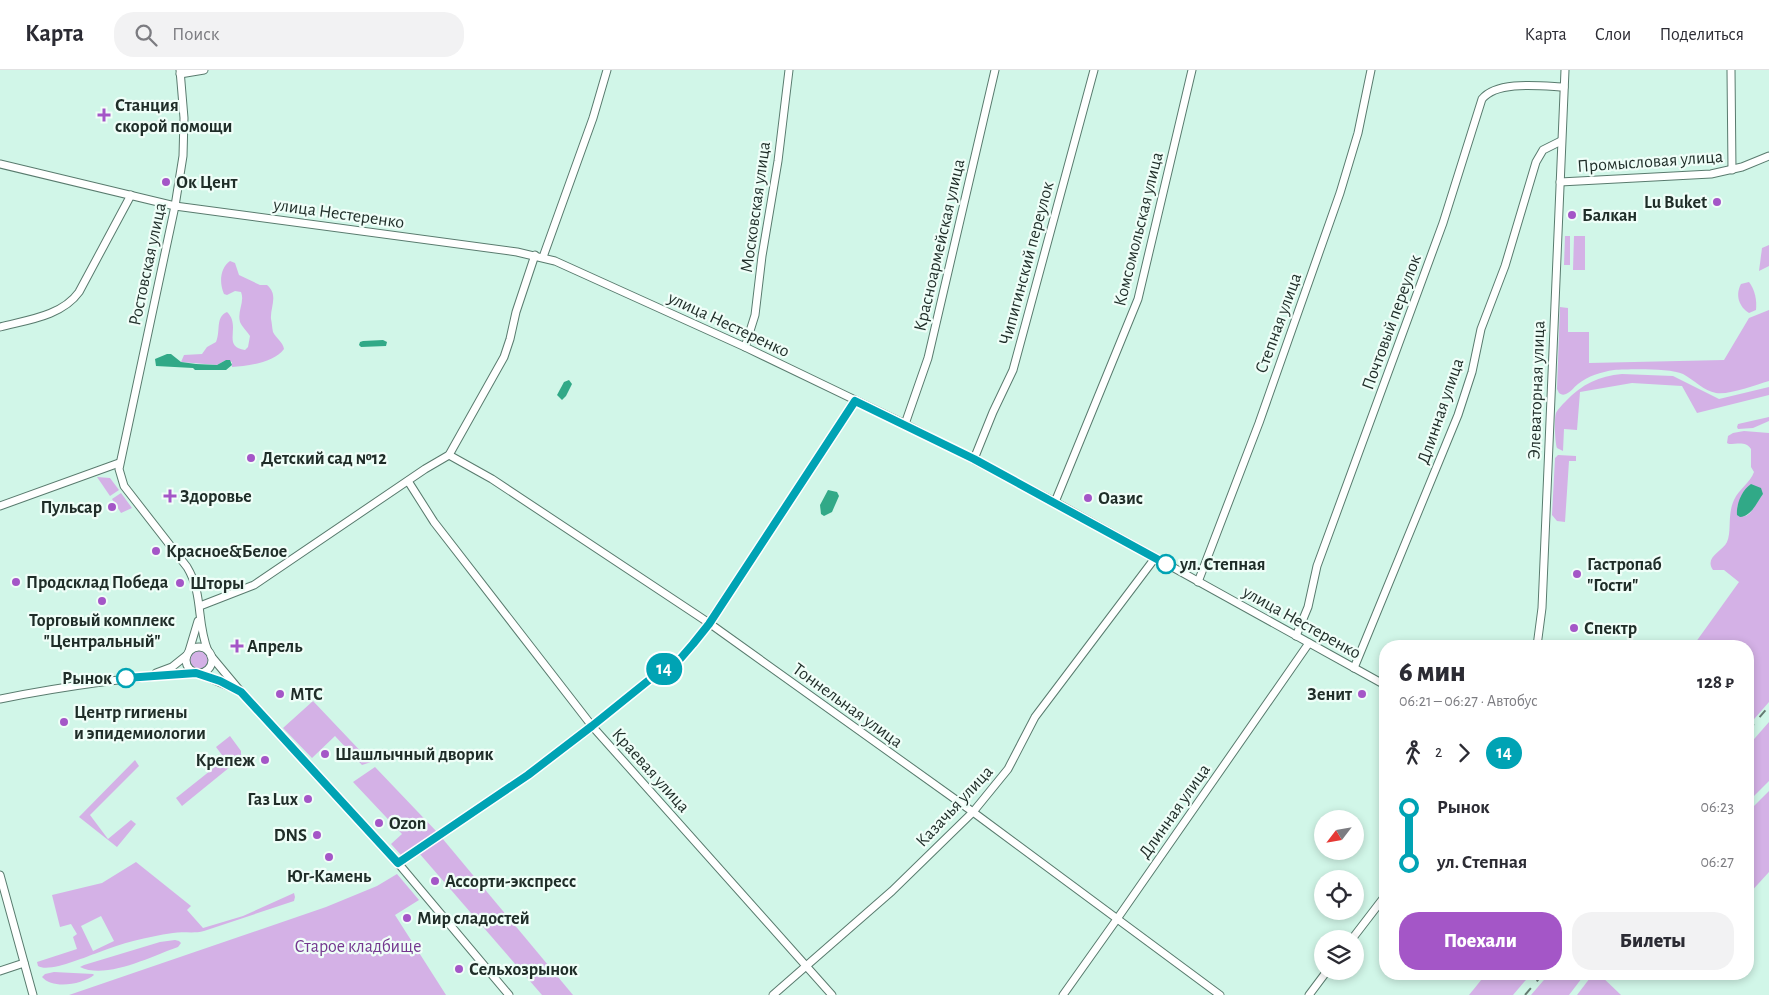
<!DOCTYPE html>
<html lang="ru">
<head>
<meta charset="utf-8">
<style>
  :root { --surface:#fff; --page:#f2f2f3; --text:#2b2b33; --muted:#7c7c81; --line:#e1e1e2; --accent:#a456c7 }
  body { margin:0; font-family:"Alegreya Sans",sans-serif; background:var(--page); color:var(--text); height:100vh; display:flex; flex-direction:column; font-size:19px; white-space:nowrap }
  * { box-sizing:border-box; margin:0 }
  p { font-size:16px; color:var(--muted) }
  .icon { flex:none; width:28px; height:28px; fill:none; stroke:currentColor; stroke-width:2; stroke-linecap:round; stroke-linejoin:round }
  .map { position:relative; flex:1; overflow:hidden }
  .details { position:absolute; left:1379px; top:570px; width:375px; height:340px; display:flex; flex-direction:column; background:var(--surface); border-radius:20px; box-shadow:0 2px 8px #0003 }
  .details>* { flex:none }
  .badge { padding:0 10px; border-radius:16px; font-size:18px; line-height:32px }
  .needle { width:32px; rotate:239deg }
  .buttons { position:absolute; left:1314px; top:740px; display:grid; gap:10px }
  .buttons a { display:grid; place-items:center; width:50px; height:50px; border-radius:50%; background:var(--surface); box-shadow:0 2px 8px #0003; font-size:25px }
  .map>.badge { position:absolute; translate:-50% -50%; box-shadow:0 0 0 2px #fff }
  .legs { display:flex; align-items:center; gap:8px; height:55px; padding:0 20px; font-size:16px }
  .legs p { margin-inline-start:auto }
  .headline { display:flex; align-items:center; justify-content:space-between; height:85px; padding:0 20px }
  h1 { font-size:28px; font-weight:800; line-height:38px }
  .action { display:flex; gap:10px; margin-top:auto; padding:10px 20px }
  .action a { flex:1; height:58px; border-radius:20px; background:var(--accent); color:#fff; font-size:20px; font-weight:800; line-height:58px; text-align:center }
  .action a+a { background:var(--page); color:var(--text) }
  ul { padding:0 20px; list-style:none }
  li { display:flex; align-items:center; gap:18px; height:55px; font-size:19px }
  li i { display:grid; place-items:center; width:8px; height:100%; margin:0 6px; background:currentColor }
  li i::after { content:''; width:12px; height:12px; margin:-6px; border:4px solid; border-radius:50%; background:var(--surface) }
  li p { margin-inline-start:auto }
  li:first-child i { background:linear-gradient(#0000 50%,currentColor 0) }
  li:last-child i { background:linear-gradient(currentColor 50%,#0000 0) }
  header { display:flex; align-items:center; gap:30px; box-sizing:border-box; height:70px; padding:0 25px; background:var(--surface); border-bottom:1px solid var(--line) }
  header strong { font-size:24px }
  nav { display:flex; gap:28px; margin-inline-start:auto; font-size:18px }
  .search { width:350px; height:45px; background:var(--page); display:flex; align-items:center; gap:12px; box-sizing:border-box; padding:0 18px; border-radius:20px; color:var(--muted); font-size:19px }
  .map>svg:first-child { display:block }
  .green { fill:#d4b1e6; fill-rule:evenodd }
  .water { fill:#31a987 }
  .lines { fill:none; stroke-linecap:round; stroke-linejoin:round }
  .minor-casing { stroke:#597b6e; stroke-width:9 }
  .minor { stroke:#fff; stroke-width:7 }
  .rail { stroke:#647b72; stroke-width:2; stroke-dasharray:9 9; stroke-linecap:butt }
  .line-1-casing { stroke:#fff; stroke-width:11 }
  .line-1 { stroke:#00a3b4; stroke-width:8 }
  .poi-dot { fill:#a456c7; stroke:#effef8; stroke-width:2 }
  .stop-1-dot { fill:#fff; stroke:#00a3b4; stroke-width:2.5 }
  .labels { text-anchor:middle; stroke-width:4.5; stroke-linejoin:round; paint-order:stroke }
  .poi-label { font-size:18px; font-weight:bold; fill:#1f2d28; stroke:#effef8; text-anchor:start }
  .street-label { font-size:18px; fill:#1f2d28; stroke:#effef8 }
  .stop-label { font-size:18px; font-weight:bold; fill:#1f2d28; stroke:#effef8; text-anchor:start }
  .park-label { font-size:18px; fill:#74388f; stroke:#effef8 }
</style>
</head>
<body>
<header>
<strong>Карта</strong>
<div class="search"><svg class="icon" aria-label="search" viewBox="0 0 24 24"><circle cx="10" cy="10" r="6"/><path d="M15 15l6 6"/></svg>Поиск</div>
<nav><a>Карта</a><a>Слои</a><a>Поделиться</a></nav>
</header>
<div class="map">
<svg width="1769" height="925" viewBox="0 0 1769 925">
  <rect width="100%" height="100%" fill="#d1f6e8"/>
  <g class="green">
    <path d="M1565,166h5v29h-6z"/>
    <path d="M1574,166h11v34h-12z"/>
    <path d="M1769,175v21l-10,5 3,-23z"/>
    <path d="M230,191l5,2 4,12 21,10h7c12,10 3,22 4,34 1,4 1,9 2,13 3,6 10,10 11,17 -10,14 -37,17 -52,18v-5l-6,-2 -9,5 -36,-3 3,-7 18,-1 5,-7 9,-5c5,-11 -1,-25 11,-30 15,14 -6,35 18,38l3,-3 2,-11c-3,-5 -8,-9 -10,-14 -3,-11 5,-20 1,-30l-6,-1 -8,4 -3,-1c-5,-11 -4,-26 6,-33z"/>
    <path d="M1749,212c6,8 8,18 7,28l-7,3c-10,-6 -14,-18 -8,-29z"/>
    <path d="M1560,237l8,1v24h21v31l135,-3 25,-42 20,-8v71c-14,4 -39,14 -53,12 -12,-2 -22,-13 -33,-19 -13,-6 -55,-5 -69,-4 -13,2 -26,6 -36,14 -4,3 -7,8 -12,10 -3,1 -4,1 -7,-1l-2,-4z"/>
    <path d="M1622,304l51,2 46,23 50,-12v8l-72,18 -15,-27 -50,-3 -52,9 -3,38 -13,-1 -1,22 -6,-3c-2,-6 -3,-29 -1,-35 2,-4 7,-9 10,-12 16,-17 33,-25 56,-27z"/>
    <path d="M1769,347v4l-16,7 -15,1 -1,-2 1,-3z"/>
    <path d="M1744,361l25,2v269l-21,24v-80h-55l46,-64 -15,-12h-11c-9,-13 9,-18 14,-28 5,-11 0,-27 7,-42 5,-11 16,-17 20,-28l-3,-5v-18c-5,-8 -13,-5 -22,-5l-2,-1 1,-7 5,-3zM1744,421l19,3 -13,19 -4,3 -9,-9z"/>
    <path d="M1558,385l18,1v5h-7l-4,61 -8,-1 -5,-6 3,-57z"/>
    <path d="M97,407l13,1 9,12 -9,6z"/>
    <path d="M121,423l11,15 -11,5 -9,-14z"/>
    <circle cx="199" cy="590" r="10"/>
    <path d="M313,631l55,58 3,3 -9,3 -27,-29 -23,22 -29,-30z"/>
    <path d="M1769,652v59l-21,21v-56z"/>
    <path d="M230,666l11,15v7l-59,48 -6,-8 49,-39 -9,-12z"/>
    <path d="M135,690l4,6 -49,49 18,24 23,-19 5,4 -19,23 -38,-30z"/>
    <path d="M375,697l62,65 -36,23 -10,-11 11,-10 -49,-52z"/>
    <path d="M1769,721v81l-21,23v-83z"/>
    <path d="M442,768l131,157h-31l-123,-142z"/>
    <path d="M136,792l55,44 -4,4 16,18 40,-12 51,-23 1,4 -1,4 -90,30c-11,3 -21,0 -31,2 -27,4 -51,10 -76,20 -12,4 -48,20 -59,13l-1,-4 40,-13 -4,-12 4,-3 -6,-10 -11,3 -8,-32 50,-12zM101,846l13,25 -21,10 -12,-25z"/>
    <path d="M397,804l22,26 -24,15 51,80h-377l257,-88 51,-21z"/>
    <path d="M175,870l4,1 2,2 -3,4c-26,9 -72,33 -98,20l4,-2 76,-23z"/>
    <path d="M54,902l39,2 1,1c-11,9 -41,15 -52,2l3,-3z"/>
    <path d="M1486,904h45l-18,21h-44z"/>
    <path d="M1549,904h36l-16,21h-38z"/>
    <path d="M1593,904h6l22,21h-44z"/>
  </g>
  <g class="water">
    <path d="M383,270l4,2 -1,4 -25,1 -2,-2 1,-3 3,-1z"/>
    <path d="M167,284h4l10,8 15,2 21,1 9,-5h4l2,5 -6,5h-31l-2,-2 -37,-2 -1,-7z"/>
    <path d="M569,310l3,4 -6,12 -4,4 -5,-5 7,-13z"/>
    <path d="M1751,414l10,4 2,6c-6,8 -11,22 -23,23l-3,-2c-1,-11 5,-25 14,-31z"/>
    <path d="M828,420l9,2 2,4 -7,16 -8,4 -3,-2 -1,-9z"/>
  </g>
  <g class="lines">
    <defs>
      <g id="minor">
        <path d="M180,0l4,48 -1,38 -8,50 -56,263 5,17 63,81c17,28 9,55 21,84"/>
        <path d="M1731,0l1,100"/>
        <path d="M180,4l24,-4"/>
        <path d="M0,94l175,42 342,46 38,9 190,86 160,77 150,78 330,183"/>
        <path d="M1560,112l151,-8 31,-7 27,-11"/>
        <path d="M543,187l50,-139 14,-48"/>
        <path d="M0,257c27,-7 62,-11 79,-35l52,-97"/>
        <path d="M745,277l10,-32 7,-59 16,-95 11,-91"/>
        <path d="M905,354l23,-66 67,-288"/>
        <path d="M449,385l43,24 217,144 264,189 247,183"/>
        <path d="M974,389l19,-47 20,-42 81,-300"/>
        <path d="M408,411l26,41 158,204 240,269"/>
        <path d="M1055,432l83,-203 54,-229"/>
        <path d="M0,436l119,-43"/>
        <path d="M1198,512l61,-159 81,-230 18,-60 13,-63"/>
        <path d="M200,536l54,-21 171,-116 24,-14 55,-98 6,-18 6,-27 19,-57"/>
        <path d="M1296,566l12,-29 9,-41 126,-343 39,-124c15,-19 60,-13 82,-12"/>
        <path d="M1537,576l5,-38 23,-538"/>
        <circle cx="199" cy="590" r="13"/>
        <path d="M189,581l9,-30"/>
        <path d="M211,586l30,36 157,171 111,132"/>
        <path d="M1354,598l104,-253 14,-43 9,-43 24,-63 31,-104 7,-12 18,-9"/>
        <path d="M156,603l16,-6 15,-12"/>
        <path d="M200,604l38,16"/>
        <path d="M0,629c65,-13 129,-22 196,-26"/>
        <path d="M398,793l130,-88 64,-49 61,-50 30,-20 26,-33 146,-222"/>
        <path d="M0,805l33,120"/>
        <path d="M1352,869l33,-43"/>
        <path d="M0,901l24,-8"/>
        <path d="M773,925l119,-104 81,-79 35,-43 27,-52 120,-159"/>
        <path d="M1063,925l54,-76 192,-276"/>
        <path d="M1309,925l18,-24"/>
      </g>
    </defs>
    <use href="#minor" class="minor-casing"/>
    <use href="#minor" class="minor"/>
    <g class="rail">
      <path d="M1748,661l21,-25"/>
      <path d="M1525,925l18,-21"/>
    </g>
  </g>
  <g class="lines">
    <defs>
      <path id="line-1" d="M126,608l70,-5 24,8 21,11 157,171 130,-88 64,-49 62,-50 26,-17 13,-15 16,-20 146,-223 119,58 192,105"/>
    </defs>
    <use href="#line-1" class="line-1-casing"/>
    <use href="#line-1" class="line-1"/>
  </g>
  <g class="poi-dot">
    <path d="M101.5 37.5h5v5h5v5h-5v5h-5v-5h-5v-5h5z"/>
    <circle cx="166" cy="112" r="5"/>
    <circle cx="1717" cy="132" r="5"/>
    <circle cx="1572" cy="145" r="5"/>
    <circle cx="251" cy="388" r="5"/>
    <path d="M167.5 418.5h5v5h5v5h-5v5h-5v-5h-5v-5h5z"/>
    <circle cx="1088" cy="428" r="5"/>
    <circle cx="112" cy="437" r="5"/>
    <circle cx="156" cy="481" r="5"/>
    <circle cx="1577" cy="504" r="5"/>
    <circle cx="16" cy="512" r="5"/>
    <circle cx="180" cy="513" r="5"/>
    <circle cx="102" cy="531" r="5"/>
    <circle cx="1574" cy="558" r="5"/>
    <path d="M234.5 568.5h5v5h5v5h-5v5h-5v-5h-5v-5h5z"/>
    <circle cx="280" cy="624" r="5"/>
    <circle cx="1362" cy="624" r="5"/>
    <circle cx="64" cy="652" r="5"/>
    <circle cx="325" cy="684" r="5"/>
    <circle cx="265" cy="690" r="5"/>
    <circle cx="308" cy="729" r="5"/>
    <circle cx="379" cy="753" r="5"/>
    <circle cx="317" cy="765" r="5"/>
    <circle cx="329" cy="787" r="5"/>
    <circle cx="435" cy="811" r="5"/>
    <circle cx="407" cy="848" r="5"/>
    <circle cx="459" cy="899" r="5"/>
  </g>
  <g class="stop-1-dot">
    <circle cx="1166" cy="494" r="9"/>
    <circle cx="126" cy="608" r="9"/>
  </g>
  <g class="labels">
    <g class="poi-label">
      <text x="115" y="41">Станция<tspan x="115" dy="21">скорой помощи</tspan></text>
      <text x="176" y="118">Ок Цент</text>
      <text x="1707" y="138" text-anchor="end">Lu Buket</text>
      <text x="1582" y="151">Балкан</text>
      <text x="261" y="394">Детский сад №12</text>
      <text x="180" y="432">Здоровье</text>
      <text x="1098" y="434">Оазис</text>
      <text x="102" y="443" text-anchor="end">Пульсар</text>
      <text x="166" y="487">Красное&amp;Белое</text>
      <text x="1587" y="500">Гастропаб<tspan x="1587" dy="21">"Гости"</tspan></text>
      <text x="26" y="518">Продсклад Победа</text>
      <text x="190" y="519">Шторы</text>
      <text x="102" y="556" text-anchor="middle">Торговый комплекс<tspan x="102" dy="21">"Центральный"</tspan></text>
      <text x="1584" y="564">Спектр</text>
      <text x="247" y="582">Апрель</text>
      <text x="290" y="630">МТС</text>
      <text x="1352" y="630" text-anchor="end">Зенит</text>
      <text x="74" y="648">Центр гигиены<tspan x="74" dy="21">и эпидемиологии</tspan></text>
      <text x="335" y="690">Шашлычный дворик</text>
      <text x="255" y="696" text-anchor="end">Крепеж</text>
      <text x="298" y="735" text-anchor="end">Газ Lux</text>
      <text x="389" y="759">Ozon</text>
      <text x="307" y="771" text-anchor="end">DNS</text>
      <text x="329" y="812" text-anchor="middle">Юг-Камень</text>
      <text x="445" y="817">Ассорти-экспресс</text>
      <text x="417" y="854">Мир сладостей</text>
      <text x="469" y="905">Сельхозрынок</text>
    </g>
    <g class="street-label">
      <text transform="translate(1650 91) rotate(-4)" y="6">Промысловая улица</text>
      <text transform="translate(755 137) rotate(-82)" y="6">Московская улица</text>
      <text transform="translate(339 143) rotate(8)" y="6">улица Нестеренко</text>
      <text transform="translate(1138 159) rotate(-76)" y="6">Комсомольская улица</text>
      <text transform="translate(939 175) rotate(-77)" y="6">Красноармейская улица</text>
      <text transform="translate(1026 193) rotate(-75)" y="6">Чипигинский переулок</text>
      <text transform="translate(147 194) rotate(-78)" y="6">Ростовская улица</text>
      <text transform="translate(1391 252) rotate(-70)" y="6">Почтовый переулок</text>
      <text transform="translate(1278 253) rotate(-70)" y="6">Степная улица</text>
      <text transform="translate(729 254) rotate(25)" y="6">улица Нестеренко</text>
      <text transform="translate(1536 320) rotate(-88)" y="6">Элеваторная улица</text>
      <text transform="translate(1440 341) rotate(-71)" y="6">Длинная улица</text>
      <text transform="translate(1302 552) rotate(29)" y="6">улица Нестеренко</text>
      <text transform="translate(848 635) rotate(36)" y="6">Тоннельная улица</text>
      <text transform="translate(651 700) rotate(48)" y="6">Краевая улица</text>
      <text transform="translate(954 736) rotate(-47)" y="6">Казачья улица</text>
      <text transform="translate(1174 741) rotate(-55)" y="6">Длинная улица</text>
    </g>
    <g class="stop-label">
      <text x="1180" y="500">ул. Степная</text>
      <text x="112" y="614" text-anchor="end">Рынок</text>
    </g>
    <g class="park-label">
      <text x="358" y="882">Старое кладбище</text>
    </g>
  </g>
</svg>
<div class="buttons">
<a><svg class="needle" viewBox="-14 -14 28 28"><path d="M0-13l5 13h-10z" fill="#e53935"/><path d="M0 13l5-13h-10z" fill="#7c7c81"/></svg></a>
<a><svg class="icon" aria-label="locate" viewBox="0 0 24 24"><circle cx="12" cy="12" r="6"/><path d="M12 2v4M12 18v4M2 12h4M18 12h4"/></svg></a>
<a><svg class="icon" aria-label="layers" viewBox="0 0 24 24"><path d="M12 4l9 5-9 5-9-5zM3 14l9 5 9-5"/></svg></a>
</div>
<b class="badge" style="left:664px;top:599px;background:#00a3b4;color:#fff">14</b>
<section class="details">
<div class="headline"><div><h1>6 мин</h1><p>06:21 – 06:27 · Автобус</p></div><b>128 ₽</b></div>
<div class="legs"><svg class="icon" aria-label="walk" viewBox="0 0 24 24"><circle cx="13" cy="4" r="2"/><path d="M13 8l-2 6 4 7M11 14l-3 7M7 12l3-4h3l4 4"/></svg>2<svg class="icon" aria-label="forward" viewBox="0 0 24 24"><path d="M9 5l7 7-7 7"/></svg><b class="badge" style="background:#00a3b4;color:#fff">14</b></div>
<ul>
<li><i style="color:#00a3b4"></i><b>Рынок</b><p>06:23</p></li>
<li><i style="color:#00a3b4"></i><b>ул. Степная</b><p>06:27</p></li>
</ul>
<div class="action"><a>Поехали</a><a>Билеты</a></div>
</section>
</div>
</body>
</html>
